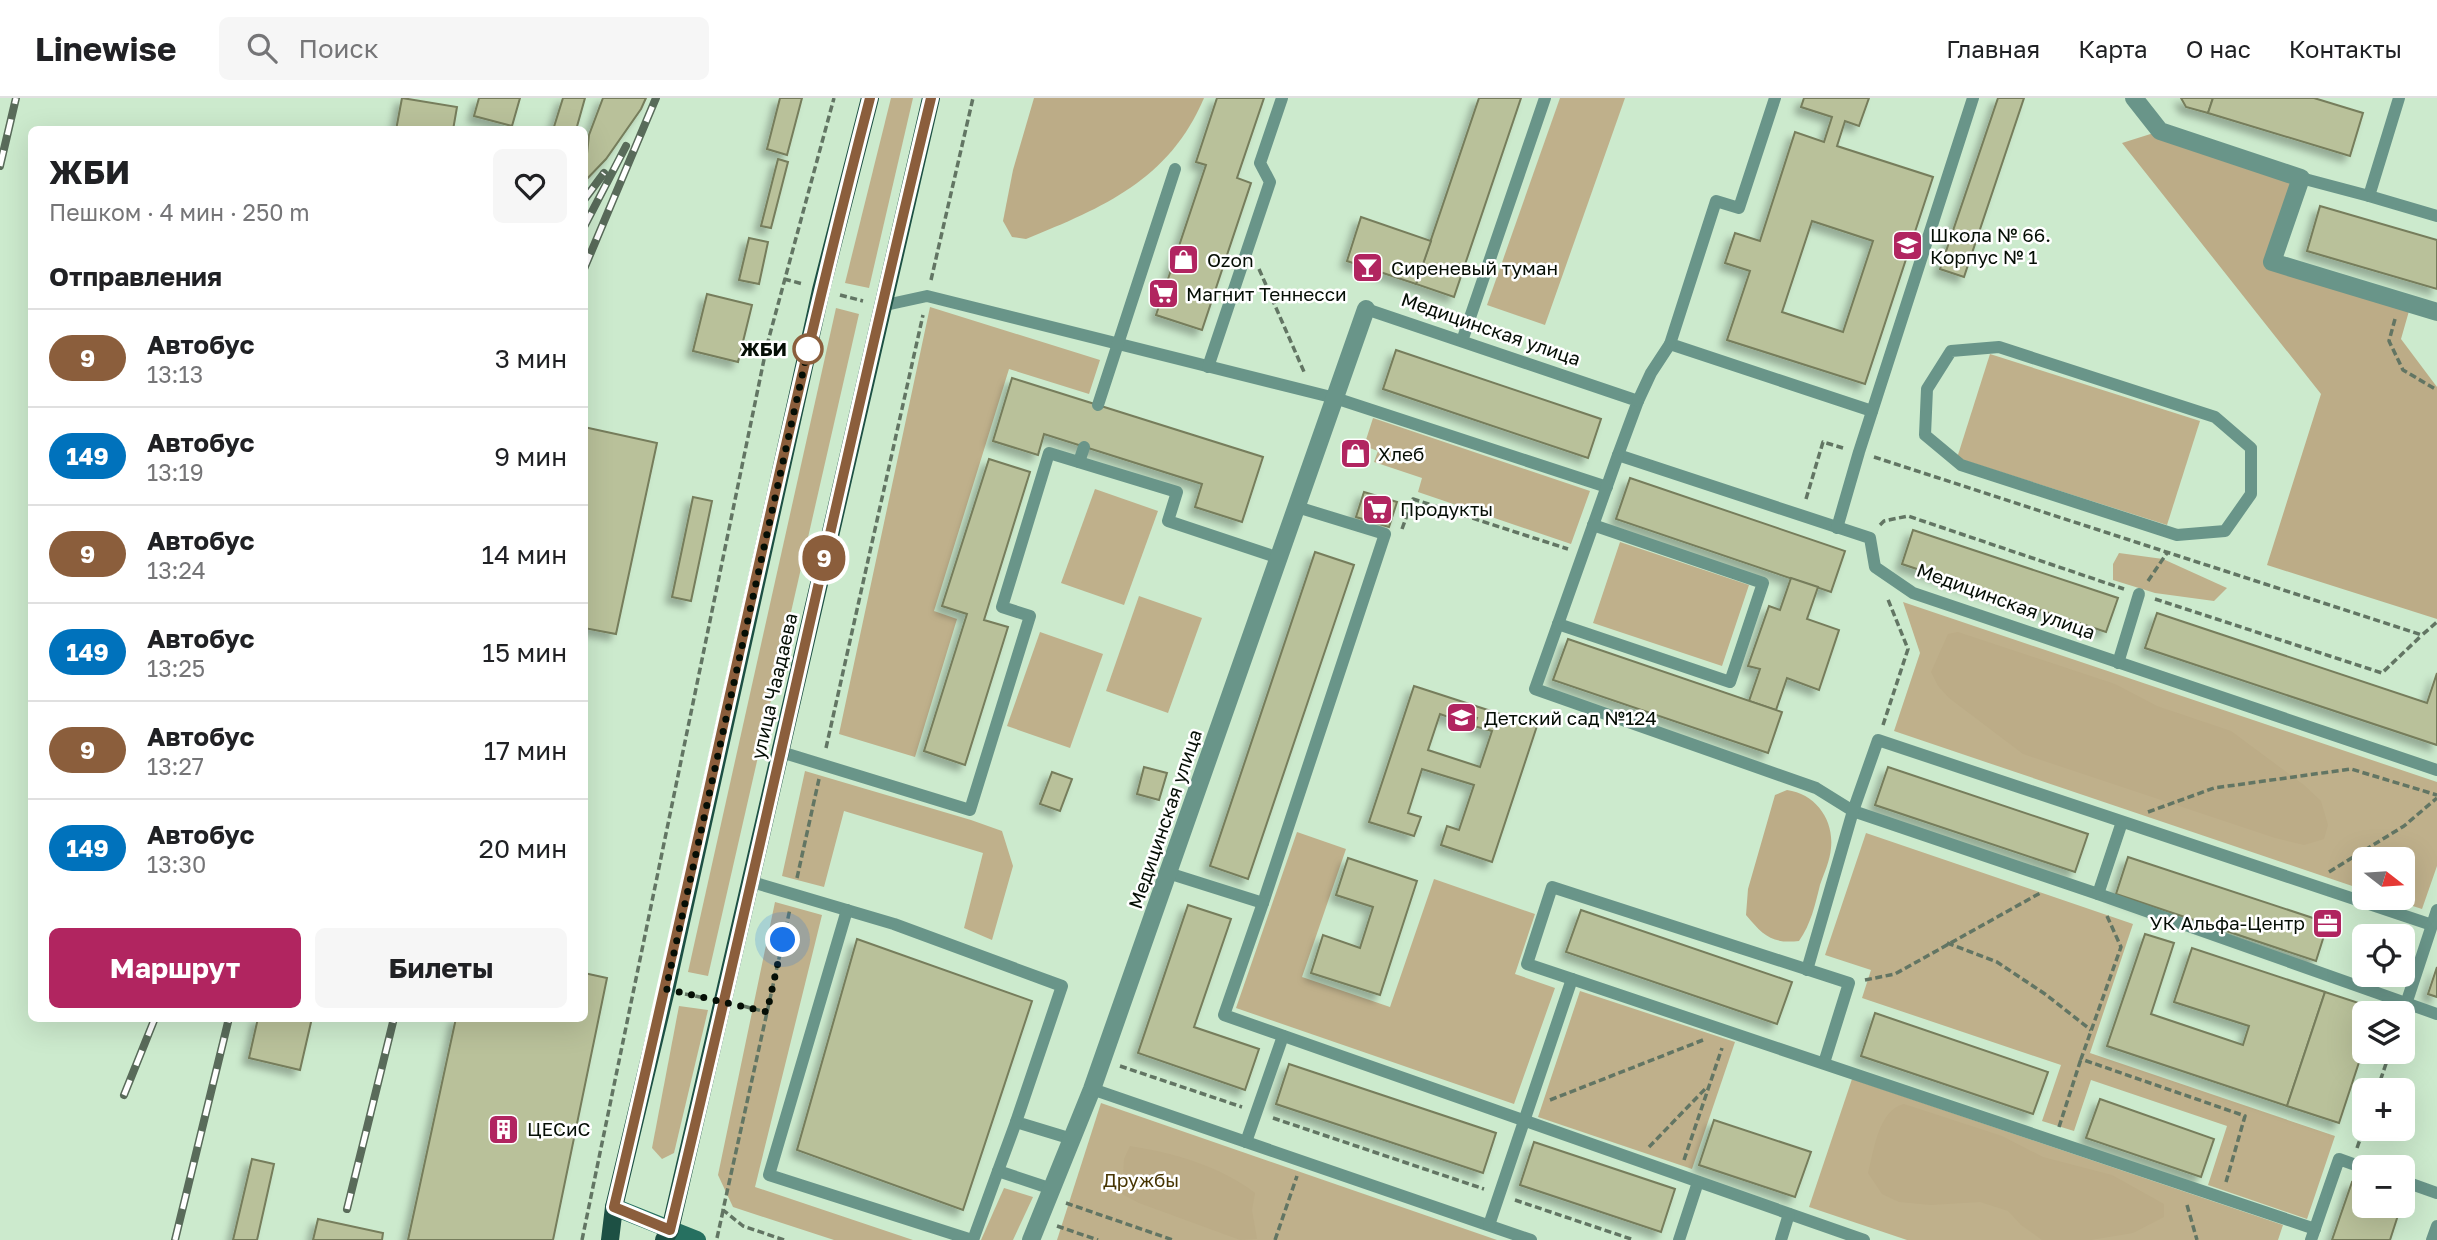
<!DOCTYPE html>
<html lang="ru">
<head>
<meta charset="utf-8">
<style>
  :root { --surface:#fff; --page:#f6f6f6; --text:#202124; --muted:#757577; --line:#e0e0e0; --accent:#b12560 }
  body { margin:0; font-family:"Golos Text",sans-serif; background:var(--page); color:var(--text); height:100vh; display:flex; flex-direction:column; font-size:26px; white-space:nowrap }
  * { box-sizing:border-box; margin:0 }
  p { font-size:23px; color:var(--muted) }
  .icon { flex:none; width:38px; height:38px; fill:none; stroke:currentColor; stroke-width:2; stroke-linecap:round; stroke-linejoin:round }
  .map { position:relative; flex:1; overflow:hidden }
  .panel { position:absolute; left:28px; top:28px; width:560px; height:896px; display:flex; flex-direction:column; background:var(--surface); border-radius:10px; box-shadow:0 7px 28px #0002 }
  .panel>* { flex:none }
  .badge { padding:0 14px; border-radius:23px; font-size:24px; line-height:46px }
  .needle { width:46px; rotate:107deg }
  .tools { position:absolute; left:2352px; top:749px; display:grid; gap:14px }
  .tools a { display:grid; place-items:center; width:63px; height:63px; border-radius:10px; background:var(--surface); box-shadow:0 7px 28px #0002; font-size:35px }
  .you { position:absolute; width:35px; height:35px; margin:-18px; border:5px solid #fff; border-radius:50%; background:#1a73e8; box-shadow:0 0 0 10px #1a73e833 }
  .map>.badge { position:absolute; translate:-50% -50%; box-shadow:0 0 0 4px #fff }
  h2 { padding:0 21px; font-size:26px; line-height:63px }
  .round { display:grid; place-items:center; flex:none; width:74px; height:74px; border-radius:10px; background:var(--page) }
  .head { display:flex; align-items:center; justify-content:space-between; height:119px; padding:0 21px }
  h1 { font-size:33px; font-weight:700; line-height:52px }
  .cta { display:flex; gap:14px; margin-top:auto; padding:14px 21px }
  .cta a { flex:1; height:80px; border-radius:10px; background:var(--accent); color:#fff; font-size:28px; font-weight:700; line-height:80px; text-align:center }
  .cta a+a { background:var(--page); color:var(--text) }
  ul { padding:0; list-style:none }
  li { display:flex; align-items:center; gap:21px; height:98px; padding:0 21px; border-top:2px solid var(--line) }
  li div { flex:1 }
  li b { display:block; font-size:26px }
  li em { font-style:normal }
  li .badge { min-width:77px; font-weight:700; text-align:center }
  header { display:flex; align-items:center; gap:42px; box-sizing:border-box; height:98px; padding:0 35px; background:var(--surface); border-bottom:2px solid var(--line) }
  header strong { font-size:33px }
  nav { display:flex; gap:38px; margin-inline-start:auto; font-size:24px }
  .search { width:490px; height:63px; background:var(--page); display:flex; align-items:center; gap:18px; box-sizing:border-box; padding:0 24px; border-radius:10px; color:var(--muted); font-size:26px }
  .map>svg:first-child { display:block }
  .green { fill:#bfb08b }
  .forest { fill:#bcac87 }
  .building { fill:#b9c19a; stroke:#767d5b; stroke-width:2; fill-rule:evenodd; filter:url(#shadow) }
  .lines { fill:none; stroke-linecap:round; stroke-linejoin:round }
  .path { stroke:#627563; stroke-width:3.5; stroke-dasharray:7 3.5; stroke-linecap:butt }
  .lane { stroke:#699589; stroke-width:12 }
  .street { stroke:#699589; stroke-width:18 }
  .secondary { stroke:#267060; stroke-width:18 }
  .primary { stroke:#1d5044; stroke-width:18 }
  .rail-casing { stroke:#596b5a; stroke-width:8 }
  .rail { stroke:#fff; stroke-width:5; stroke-dasharray:16; stroke-linecap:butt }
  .line-casing { stroke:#fff; stroke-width:16 }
  .line { stroke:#8b5e3c; stroke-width:10 }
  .walk { stroke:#050e05; stroke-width:7; stroke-dasharray:0 12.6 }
  .stop-dot { fill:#fff; stroke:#8b5e3c; stroke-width:3.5 }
  .labels { text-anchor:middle; stroke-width:5; stroke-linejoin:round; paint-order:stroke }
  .poi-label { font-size:19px; fill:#050e05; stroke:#fff; text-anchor:start }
  .street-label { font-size:19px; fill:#050e05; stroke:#fff }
  .stop-label { font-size:19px; font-weight:bold; fill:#050e05; stroke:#fff; text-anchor:end }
  .park-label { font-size:19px; fill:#473503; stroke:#fff }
</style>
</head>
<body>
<header>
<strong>Linewise</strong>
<div class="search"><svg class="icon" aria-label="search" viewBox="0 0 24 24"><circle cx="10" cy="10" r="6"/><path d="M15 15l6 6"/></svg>Поиск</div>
<nav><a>Главная</a><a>Карта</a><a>О нас</a><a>Контакты</a></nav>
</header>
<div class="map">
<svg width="2437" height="1142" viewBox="0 0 2437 1142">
  <defs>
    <filter id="shadow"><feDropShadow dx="-6" dy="6" stdDeviation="3.5" flood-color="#0004"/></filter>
  </defs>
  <rect width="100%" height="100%" fill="#cceacd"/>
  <g class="green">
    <path d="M891,0h22l-44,190 -24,-5z"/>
    <path d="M1560,0h65l-80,227 -58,-20z"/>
    <path d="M930,209l170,53 -11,34 -80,-25 -75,242 23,8 -42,138 -76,-23z"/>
    <path d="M836,210l23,6 -151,662 -20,-4z"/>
    <path d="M1990,256l210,67 -33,104 -210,-67z"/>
    <path d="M1373,320l217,73 -19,53 -153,-52 4,-14 -48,-16 4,-11 -14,-5z"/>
    <path d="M1095,391l63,22 -34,94 -63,-22z"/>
    <path d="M1620,444l129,43 -27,81 -129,-43z"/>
    <path d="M2119,455l44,6 64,29 -13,13 -59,-8 -42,-13v-16z"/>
    <path d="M1139,498l63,22 -34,95 -62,-22z"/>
    <path d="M1903,504l534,180v84l-15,43 -34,-11h15v-39h-39v31l-470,-159 26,-78z"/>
    <path d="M1040,534l63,22 -33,94 -63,-22z"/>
    <path d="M805,673l166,49 31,11 11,35 -21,74 -28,-12 19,-75 -139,-42 -20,76 -42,-11z"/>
    <path d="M1297,734l49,17 -44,128 88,30 44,-128 101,35 -20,60 40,14 -41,116 -278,-96z"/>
    <path d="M1866,735l267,91 -43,129 245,83 -28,83 -99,-34 19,-59 -136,-46 -17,51 -32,-10 19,-56 -199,-67 9,-28 -46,-15z"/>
    <path d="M775,804l47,13 -67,272 158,53h-79l-101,-33 -15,-32z"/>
    <path d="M1580,893l155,51 -43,127 -154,-52z"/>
    <path d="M679,908l29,4 -34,143 -12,6 -10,-11z"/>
    <path d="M1852,981l431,146 -5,15h-371l-98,-33z"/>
    <path d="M1101,1005l396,137h-440z"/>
    <path d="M1004,1090l29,9 -20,43h-32z"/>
  </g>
  <g class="forest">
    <path d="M1034,0h170c-35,82 -100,109 -178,141l-14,-2 -9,-16 10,-51z"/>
    <path d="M2160,33l141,47 -28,84 138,42 -10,35 36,48v232l-170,-54 54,-171 -199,-251z"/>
    <path d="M1958,534l157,52 42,22 74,25 73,54 17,16 7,24 -4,14 -20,6 -29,-7 -252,-84 -74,-56 -11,-12 -7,-14 17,-38z"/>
    <path d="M1787,692c29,4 47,30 44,58 -1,13 -7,25 -11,37 -5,20 -9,39 -21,56 -28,3 -36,-6 -53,-26l2,-26 27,-94z"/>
    <path d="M1904,1006l98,32 41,21 69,18 52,29v13l-31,16 -42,7h-49l-21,-15 -13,-14 -28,-9 -49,3 -32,-3 -17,-8 -14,-21c6,-22 10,-63 36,-69z"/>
    <path d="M1130,1048c44,7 90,20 125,47l-3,17 5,29 -17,1 -101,-37 -17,-9 2,-35z"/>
  </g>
  <g class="building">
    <path d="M402,0l55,9 -4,23h-57z"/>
    <path d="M479,0h41l-8,28 -38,-10z"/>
    <path d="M563,0h22l-9,32h-23z"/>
    <path d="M603,0h43l-5,11 -35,50 -22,23 5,-47z"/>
    <path d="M780,0h22l-15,57 -20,-6z"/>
    <path d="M1217,0h47l-27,80 14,5 -49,147 -46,-15 50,-150 -10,-3z"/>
    <path d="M1479,0h42l-67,199 -38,-13z"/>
    <path d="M1804,0h65l-10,28 -14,-5 -8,25 96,31 -68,207 -138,-44 23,-69 -25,-8 10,-30 25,8 35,-109 29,10 8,-25 -31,-10zM1812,123l61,20 -30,91 -61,-20z"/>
    <path d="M1998,0h26l-60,179 -24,-8z"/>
    <path d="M2181,0h32l-5,15 -22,-6z"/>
    <path d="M2213,0h101l49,15 -13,43 -142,-43z"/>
    <path d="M778,61l10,3 -17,66 -10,-2z"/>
    <path d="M2320,108l117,34v49l-130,-38z"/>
    <path d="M1361,119l70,24 -15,43 -69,-23z"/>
    <path d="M749,140l19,4 -9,42 -20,-4z"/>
    <path d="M707,196l45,11 -14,57 -45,-11z"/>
    <path d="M1396,252l205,69 -13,39 -205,-69z"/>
    <path d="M1012,280l251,79 -21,65 -47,-15 7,-23 -158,-50 -6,21 -45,-14z"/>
    <path d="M584,329l73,16 -41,191 -32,-6z"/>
    <path d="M989,361l41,13 -46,148 24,7 -43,138 -41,-14 43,-137 -25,-8z"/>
    <path d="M1630,380l215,73 -14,41 -215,-73z"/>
    <path d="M1364,394l33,10 -8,25 -33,-10z"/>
    <path d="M693,399l19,4 -21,100 -19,-4z"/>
    <path d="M1913,432l205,68 -12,34 -204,-68z"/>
    <path d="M1315,454l39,13 -106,314 -38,-13z"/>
    <path d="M1791,480l27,9 -11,32 32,11 -20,60 -32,-12 -11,32 -27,-9 11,-32 -12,-3 21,-60 11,4z"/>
    <path d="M2157,515l270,90 10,-30v72l-292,-97z"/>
    <path d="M1568,541l214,73 -14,41 -215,-73z"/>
    <path d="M1414,588l123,40 -45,136 -51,-17 6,-19 12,4 15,-45 -52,-16 -14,44 13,4 -7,19 -45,-14zM1459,615l18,5 -3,8 18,5 -12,36 -52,-17 12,-36 17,6z"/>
    <path d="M1144,669l23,6 -8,27 -22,-6z"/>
    <path d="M1888,669l200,67 -13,38 -200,-67z"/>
    <path d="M1052,674l20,7 -12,32 -20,-7z"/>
    <path d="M2128,759l200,66 -12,38 -200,-67z"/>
    <path d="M1348,760l69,23 -37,114 -69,-22 12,-38 37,13 13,-41 -37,-12z"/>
    <path d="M1188,807l43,14 -37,108 65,22 -14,41 -107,-37z"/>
    <path d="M1581,812l211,72 -15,42 -211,-72z"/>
    <path d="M2145,836l29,9 -23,71 92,31 6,-19 -75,-24 18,-54 133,44 -38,114 -180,-60z"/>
    <path d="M857,841l175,62 -69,209 -166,-60z"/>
    <path d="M2437,869v30l-9,-3z"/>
    <path d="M584,875l23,5 -54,262h-145l48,-222h128z"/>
    <path d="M2325,894l52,17 -2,4h-11v34l-25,76 -52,-17z"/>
    <path d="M1875,915l173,59 -15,42 -172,-58z"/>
    <path d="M258,920h54l-12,52 -51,-12z"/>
    <path d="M1289,966l207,69 -13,40 -207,-69z"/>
    <path d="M2100,1001l114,40 -13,38 -115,-39z"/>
    <path d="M1714,1022l97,32 -16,45 -96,-32z"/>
    <path d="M1534,1044l141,47 -14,43 -141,-47z"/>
    <path d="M252,1061l22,5 -17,76h-24z"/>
    <path d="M2352,1084l12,4v20h37l-11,34h-58z"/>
    <path d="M318,1121l65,14 -1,7h-69z"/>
  </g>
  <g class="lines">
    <g class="path">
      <path d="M1259,171l46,105"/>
      <path d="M784,181l19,5"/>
      <path d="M931,182l42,-182"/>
      <path d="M840,197l23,6"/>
      <path d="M2395,221l-6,22 14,29 34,20"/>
      <path d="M1874,359l548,178 15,-13"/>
      <path d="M1806,401l17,-57 20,6"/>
      <path d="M1880,427l4,-4 24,-5 216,73"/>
      <path d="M1402,431l11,-30 155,50"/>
      <path d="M2148,483l19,-28"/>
      <path d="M2155,501l227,74 39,-37"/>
      <path d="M1883,627l25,-76 -21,-52"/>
      <path d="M826,650l97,-433"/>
      <path d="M2148,714l66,-24 137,-19 86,26"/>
      <path d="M2329,774l75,-46 33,-28"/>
      <path d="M797,780l22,-99"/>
      <path d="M2107,818l14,31 -40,112 164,57 -19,66"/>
      <path d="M1947,845l50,19 48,32 46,36"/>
      <path d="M1865,882l30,-6 147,-82"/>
      <path d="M685,896l20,4"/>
      <path d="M743,908l23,6"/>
      <path d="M1120,968l122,41"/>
      <path d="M2377,992l13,-38"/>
      <path d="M1550,1002l153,-60"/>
      <path d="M1273,1020l211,71"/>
      <path d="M2059,1029l22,-68"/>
      <path d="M1649,1049l58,-60"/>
      <path d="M2357,1050l7,-20"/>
      <path d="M1684,1062l38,-112"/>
      <path d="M1515,1102l119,40"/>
      <path d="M1066,1105l107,37"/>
      <path d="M2187,1107l10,35"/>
      <path d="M1057,1128l41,14"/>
      <path d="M717,1140l6,-27"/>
      <path d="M582,1142l185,-895 67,-247"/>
      <path d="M784,1142l-41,-14 -20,-16 67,-301"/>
      <path d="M1275,1142l22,-64"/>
    </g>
    <g class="lane">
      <path d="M1775,0l-36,110 -23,-7 -46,143 202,67"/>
      <path d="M2399,0l-30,98 68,20"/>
      <path d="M2301,80l68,18"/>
      <path d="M881,208l46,-10 408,102 272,89"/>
      <path d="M1366,211l272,92 -20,54 252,83 5,29 38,26 524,177"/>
      <path d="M1462,243l83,-243"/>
      <path d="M1999,249l216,70 36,31v46l-26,37 -48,4 -216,-70 -36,-30 2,-46 24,-38z"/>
      <path d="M1208,269l62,-185 -10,-19 22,-65"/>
      <path d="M1638,303l13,-28 19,-29"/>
      <path d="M1098,307l77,-236"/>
      <path d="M1618,357l-83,234 281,99 37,23 245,83 339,120"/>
      <path d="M1079,364l5,-15"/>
      <path d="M1837,430l22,-76 114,-354"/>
      <path d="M1558,526l172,58 33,-99 -170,-58"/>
      <path d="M2118,565l21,-69"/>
      <path d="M781,654l189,58 60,-194 -28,-9 47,-154 128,39 -9,29 111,37"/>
      <path d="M1168,775l95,30 122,-369 -88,-27"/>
      <path d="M752,784l142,42 168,62 -46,136 56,17"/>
      <path d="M2098,796l24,-72"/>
      <path d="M1263,805l-39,112 640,225"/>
      <path d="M847,812l-78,265 203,65"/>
      <path d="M1807,872l46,-159 25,-71 554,185"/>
      <path d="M1572,881l-45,-15 25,-77 297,96 -25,80"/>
      <path d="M2406,906l31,-94"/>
      <path d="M1092,991l439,151"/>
      <path d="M1016,1024l-18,49 54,18"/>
      <path d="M1246,1044l37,-106"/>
      <path d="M2403,1083l34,12"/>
      <path d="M1489,1127l83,-246 743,250"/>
      <path d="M973,1142l25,-69"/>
      <path d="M1679,1142l19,-58"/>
      <path d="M1781,1142l8,-26"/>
      <path d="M2311,1142l28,-81 25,9"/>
      <path d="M2432,1142l5,-14"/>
    </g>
    <g class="street">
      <path d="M2134,0l26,33 141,47 -29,84 165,50"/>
      <path d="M1031,1142l61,-151 274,-780"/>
    </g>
    <path class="secondary" d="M614,1109l83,33"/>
    <g class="primary">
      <path d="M610,1142l4,-33 52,-217 155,-700 49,-192"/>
      <path d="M664,1142l6,-10c90,-376 171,-755 261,-1132"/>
    </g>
    <defs>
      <g id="rail">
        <path d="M0,68l16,-68"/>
        <path d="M584,102l20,-27"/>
        <path d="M584,129l42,-81"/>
        <path d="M584,171l72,-171"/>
        <path d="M124,997l31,-77"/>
        <path d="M347,1111l47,-191"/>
        <path d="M175,1142l54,-222"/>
      </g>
    </defs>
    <use href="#rail" class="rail-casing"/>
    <use href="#rail" class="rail"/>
  </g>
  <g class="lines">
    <defs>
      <path id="line" d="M870,0c-95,367 -168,740 -256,1109l56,23c91,-376 170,-755 261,-1132"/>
    </defs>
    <use href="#line" class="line-casing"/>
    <use href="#line" class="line"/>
    <path class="walk" d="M783,842l-16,72 -101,-23 142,-640"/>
  </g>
  <defs>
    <symbol id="school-square" viewBox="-11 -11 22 22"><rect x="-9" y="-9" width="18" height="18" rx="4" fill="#b12560" stroke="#fff"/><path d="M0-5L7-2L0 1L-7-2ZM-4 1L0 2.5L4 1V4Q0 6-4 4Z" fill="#fff"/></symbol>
    <symbol id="shop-square" viewBox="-11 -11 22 22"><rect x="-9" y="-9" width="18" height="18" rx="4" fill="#b12560" stroke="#fff"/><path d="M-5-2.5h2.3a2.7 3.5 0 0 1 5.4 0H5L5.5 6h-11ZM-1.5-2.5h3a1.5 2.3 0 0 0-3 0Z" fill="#fff"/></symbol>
    <symbol id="bar-square" viewBox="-11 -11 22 22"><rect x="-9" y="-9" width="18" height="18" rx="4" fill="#b12560" stroke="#fff"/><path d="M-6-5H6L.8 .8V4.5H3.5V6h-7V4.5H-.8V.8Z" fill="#fff"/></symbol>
    <symbol id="supermarket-square" viewBox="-11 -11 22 22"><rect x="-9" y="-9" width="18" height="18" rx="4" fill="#b12560" stroke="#fff"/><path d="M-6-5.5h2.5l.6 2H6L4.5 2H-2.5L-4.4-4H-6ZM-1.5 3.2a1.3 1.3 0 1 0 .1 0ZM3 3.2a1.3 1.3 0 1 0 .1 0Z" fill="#fff"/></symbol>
    <symbol id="office-square" viewBox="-11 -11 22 22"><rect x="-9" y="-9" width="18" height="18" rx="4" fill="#b12560" stroke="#fff"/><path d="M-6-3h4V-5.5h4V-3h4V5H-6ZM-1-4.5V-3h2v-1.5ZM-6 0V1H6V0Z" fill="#fff"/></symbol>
    <symbol id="building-square" viewBox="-11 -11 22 22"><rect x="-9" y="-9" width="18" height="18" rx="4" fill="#b12560" stroke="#fff"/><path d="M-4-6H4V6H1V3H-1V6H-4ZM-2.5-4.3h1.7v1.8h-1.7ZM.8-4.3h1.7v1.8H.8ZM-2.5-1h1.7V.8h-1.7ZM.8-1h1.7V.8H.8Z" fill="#fff"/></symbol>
  </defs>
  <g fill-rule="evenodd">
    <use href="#school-square" x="1890" y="130" width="35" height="35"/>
    <use href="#shop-square" x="1166" y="144" width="35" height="35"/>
    <use href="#bar-square" x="1350" y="152" width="35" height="35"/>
    <use href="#supermarket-square" x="1146" y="178" width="35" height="35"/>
    <use href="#shop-square" x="1338" y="338" width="35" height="35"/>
    <use href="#supermarket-square" x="1360" y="394" width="35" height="35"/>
    <use href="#school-square" x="1444" y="602" width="35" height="35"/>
    <use href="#office-square" x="2310" y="808" width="35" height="35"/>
    <use href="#building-square" x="486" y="1014" width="35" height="35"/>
  </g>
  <circle class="stop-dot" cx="808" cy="251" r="14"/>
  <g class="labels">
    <g class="poi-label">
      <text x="1930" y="144">Школа № 66.<tspan x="1930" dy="22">Корпус № 1</tspan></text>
      <text x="1207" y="169">Ozon</text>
      <text x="1391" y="177">Сиреневый туман</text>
      <text x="1186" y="203">Магнит Теннесси</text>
      <text x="1378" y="363">Хлеб</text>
      <text x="1400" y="418">Продукты</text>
      <text x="1484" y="627">Детский сад №124</text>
      <text x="2305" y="832" text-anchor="end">УК Альфа-Центр</text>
      <text x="527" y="1038">ЦЕСиС</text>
    </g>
    <g class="street-label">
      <text transform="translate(1491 231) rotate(19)" y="7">Медицинская улица</text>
      <text transform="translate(2006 503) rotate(20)" y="7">Медицинская улица</text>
      <text transform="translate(774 588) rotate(-77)" y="7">улица Чаадаева</text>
      <text transform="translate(1165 721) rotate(-71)" y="7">Медицинская улица</text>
    </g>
    <g class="stop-label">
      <text x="787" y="258">ЖБИ</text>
    </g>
    <g class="park-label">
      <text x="1141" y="1089">Дружбы</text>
    </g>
  </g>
</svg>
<div class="tools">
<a><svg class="needle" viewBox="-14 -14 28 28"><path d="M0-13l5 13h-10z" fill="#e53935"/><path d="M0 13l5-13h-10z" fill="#757577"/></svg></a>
<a><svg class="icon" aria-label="locate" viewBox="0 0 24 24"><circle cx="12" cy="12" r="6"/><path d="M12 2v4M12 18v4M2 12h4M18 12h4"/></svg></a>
<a><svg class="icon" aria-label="layers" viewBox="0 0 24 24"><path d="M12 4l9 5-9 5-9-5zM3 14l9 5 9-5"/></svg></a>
<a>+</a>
<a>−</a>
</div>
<div class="you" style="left:783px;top:842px"></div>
<b class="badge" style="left:824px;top:460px;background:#8b5e3c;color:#fff">9</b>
<section class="panel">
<div class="head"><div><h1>ЖБИ</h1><p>Пешком · 4 мин · 250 m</p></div><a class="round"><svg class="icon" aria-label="heart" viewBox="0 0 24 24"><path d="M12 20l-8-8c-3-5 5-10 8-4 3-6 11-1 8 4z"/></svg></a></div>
<h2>Отправления</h2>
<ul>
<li><span class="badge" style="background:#8b5e3c;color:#fff">9</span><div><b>Автобус</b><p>13:13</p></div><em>3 мин</em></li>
<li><span class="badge" style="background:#0072bc;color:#fff">149</span><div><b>Автобус</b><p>13:19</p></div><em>9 мин</em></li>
<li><span class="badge" style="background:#8b5e3c;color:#fff">9</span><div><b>Автобус</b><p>13:24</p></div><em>14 мин</em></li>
<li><span class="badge" style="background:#0072bc;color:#fff">149</span><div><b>Автобус</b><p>13:25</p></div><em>15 мин</em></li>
<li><span class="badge" style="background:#8b5e3c;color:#fff">9</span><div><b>Автобус</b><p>13:27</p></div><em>17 мин</em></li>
<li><span class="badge" style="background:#0072bc;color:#fff">149</span><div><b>Автобус</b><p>13:30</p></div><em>20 мин</em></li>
</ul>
<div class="cta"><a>Маршрут</a><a>Билеты</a></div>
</section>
</div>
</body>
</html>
